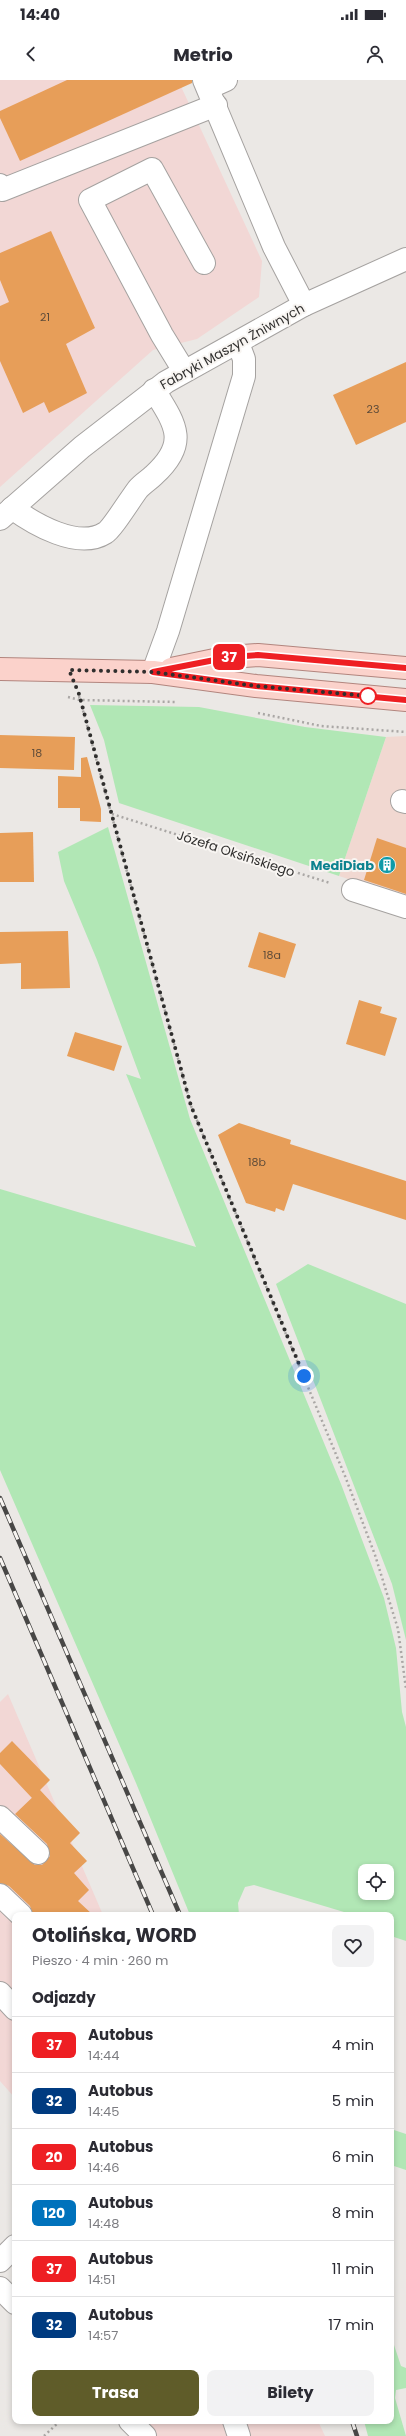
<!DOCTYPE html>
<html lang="pl">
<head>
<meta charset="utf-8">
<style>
  :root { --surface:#fff; --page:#f2f2f3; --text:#2b2b33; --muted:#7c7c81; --line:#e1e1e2; --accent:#5f5c29 }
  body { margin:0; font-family:Poppins,sans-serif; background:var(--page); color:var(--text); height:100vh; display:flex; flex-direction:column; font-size:15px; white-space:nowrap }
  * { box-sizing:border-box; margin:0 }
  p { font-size:13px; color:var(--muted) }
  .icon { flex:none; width:22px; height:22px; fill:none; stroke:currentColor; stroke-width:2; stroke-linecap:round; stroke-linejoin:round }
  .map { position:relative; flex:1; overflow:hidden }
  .sheet { position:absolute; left:12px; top:1832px; width:382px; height:512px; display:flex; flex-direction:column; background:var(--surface); border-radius:8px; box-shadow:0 2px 6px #0003 }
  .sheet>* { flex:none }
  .badge { padding:0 8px; border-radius:6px; font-size:14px; line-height:26px }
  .tools { position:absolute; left:358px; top:1784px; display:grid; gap:8px }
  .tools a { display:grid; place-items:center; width:36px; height:36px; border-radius:8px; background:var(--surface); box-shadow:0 2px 6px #0003; font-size:20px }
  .you { position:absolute; width:20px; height:20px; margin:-10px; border:3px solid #fff; border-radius:50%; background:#1a73e8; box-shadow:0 0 0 6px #1a73e833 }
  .map>.badge { position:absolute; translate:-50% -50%; box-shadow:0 0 0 2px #fff }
  h2 { padding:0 20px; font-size:15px; line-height:36px }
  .round { display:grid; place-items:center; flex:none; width:42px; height:42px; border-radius:8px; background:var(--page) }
  .head { display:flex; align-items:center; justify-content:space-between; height:68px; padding:0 20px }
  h1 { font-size:19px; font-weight:700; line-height:30px }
  .button { display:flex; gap:8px; margin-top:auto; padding:8px 20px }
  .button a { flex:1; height:46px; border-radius:8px; background:var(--accent); color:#fff; font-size:16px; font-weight:700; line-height:46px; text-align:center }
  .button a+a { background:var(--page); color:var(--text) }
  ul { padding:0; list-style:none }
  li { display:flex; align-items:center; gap:12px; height:56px; padding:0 20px; border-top:1px solid var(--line) }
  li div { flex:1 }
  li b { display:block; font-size:15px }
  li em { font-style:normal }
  li .badge { min-width:44px; font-weight:700; text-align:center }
  .status { display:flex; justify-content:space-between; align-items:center; height:28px; padding:0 20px; background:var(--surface); direction:ltr }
  .status svg { height:11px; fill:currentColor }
  header { display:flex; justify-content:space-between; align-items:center; height:52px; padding:0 20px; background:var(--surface); font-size:18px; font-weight:700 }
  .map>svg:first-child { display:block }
  .commercial { fill:#f1d8d1 }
  .industrial { fill:#f2d7d5 }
  .green { fill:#b1e7b5; fill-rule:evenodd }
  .building { fill:#e79e59 }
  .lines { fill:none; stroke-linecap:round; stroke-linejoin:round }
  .minor-casing { stroke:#a5a2a0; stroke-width:24 }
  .major-casing { stroke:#b2857e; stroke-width:24 }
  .path { stroke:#aaa7a5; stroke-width:2.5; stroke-dasharray:2 3; stroke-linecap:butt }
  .minor { stroke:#fff; stroke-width:22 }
  .major { stroke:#fbd2cb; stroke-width:22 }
  .rail-casing { stroke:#484746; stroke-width:4.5 }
  .rail { stroke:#f8f5f2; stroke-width:3; stroke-dasharray:9; stroke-linecap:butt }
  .line-casing { stroke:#fff; stroke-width:9 }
  .line { stroke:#ee1f23; stroke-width:6 }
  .walk { stroke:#302f2e; stroke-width:4; stroke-dasharray:0 7.2 }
  .stop-dot { fill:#fff; stroke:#ee1f23; stroke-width:2 }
  .labels { text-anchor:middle; stroke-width:4; stroke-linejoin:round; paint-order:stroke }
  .number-label { font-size:11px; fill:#5e4b39 }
  .street-label { font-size:13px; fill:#302f2e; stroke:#f8f5f2 }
  .culture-label { font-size:13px; font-weight:bold; fill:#0d838f; stroke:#f8f5f2; text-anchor:end }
</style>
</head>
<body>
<div class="status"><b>14:40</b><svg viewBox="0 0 49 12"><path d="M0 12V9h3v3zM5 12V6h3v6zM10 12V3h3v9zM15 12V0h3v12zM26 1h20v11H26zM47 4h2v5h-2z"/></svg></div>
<header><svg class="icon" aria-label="back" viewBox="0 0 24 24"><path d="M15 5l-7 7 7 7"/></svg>Metrio<svg class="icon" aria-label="person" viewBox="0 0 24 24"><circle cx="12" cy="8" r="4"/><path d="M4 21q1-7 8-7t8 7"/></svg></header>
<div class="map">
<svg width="406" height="2356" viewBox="0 0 406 2356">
  <rect width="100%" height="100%" fill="#ebe8e5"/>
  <path class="commercial" d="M406,656v162l-67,-22 47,-139z"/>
  <g class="industrial">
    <path d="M0,0h178l84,181 -3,36 -62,42 -44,11 -153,137z"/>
    <path d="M8,1614l95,221h-88v183l-15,-17v-379z"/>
    <path d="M146,2341h172l7,15h-173z"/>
  </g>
  <g class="green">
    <path d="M90,625l109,2 106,20 81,10 -47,139 -220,-73 -15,-63z"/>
    <path d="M108,747l82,292 151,365 43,114 12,50 6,64 4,15v214l-15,-5v-21h-37l-100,-30 -9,2 -7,16 1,12h-49l-54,-132 -136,-313v-281l196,58 -70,-173 15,5 -44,-119 -33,-79 -6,-29zM365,1791h22v22h-22z"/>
    <path d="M308,1184l98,40v336l-14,-56 -116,-300z"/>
    <path d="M391,2049l15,5v36l-15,-5z"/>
    <path d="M391,2256l10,30 5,2v20l-10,2 -1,8 11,38h-38l-4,-15h27z"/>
  </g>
  <g class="building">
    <path d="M67,0h125v3l-172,78 -20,-43v-7z"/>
    <path d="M51,151l44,97 -29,16 21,49 -38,20 -5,-11 -21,11 -23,-52v-55l9,-4 -9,-22v-27z"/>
    <path d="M406,282v60l-50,23 -23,-50z"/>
    <path d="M0,655l75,2 -1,33 -74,-2z"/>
    <path d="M87,677l14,52v13l-21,-1v-13h-22v-32l23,1v-19z"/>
    <path d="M33,752l1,50h-34v-49z"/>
    <path d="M377,758l29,10v46l-42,-14z"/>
    <path d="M68,851l2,57 -49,1v-26l-21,1v-32z"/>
    <path d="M259,852l37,12 -11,34 -37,-11z"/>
    <path d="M359,920l23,7 -2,6 17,5 -12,38 -39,-12z"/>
    <path d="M75,952l47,14 -8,25 -47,-15z"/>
    <path d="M239,1043l52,17 -1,4 116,37v39l-113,-36 -9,27 -8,-3 -1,4 -29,-9 -28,-68z"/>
    <path d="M12,1661l38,39 -10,10 40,43 -10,10 17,18 -13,12 15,17 -11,11 15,14h-60l-3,-9 -21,-20 -9,-3v-49l35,31h7l8,-9 -3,-12 -32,-30 24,-23 -7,7 -32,-34v-11z"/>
  </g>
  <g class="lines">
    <defs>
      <g id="minor">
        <path d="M204,0l70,167 30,58"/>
        <path d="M208,8l18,-8"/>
        <path d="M0,105l2,5 214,-85"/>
        <path d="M184,291l-22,-36 -72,-135 62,-31 52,94"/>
        <path d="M12,428c22,16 66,42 93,25 7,-4 26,-35 33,-44 5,-6 11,-9 16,-14 35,-32 22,-50 0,-85"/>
        <path d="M0,439l82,-72 84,-65 138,-77 102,-46"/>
        <path d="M153,592l15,-41 76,-255v-17l-6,-16"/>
        <path d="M402,721l4,1"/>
        <path d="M353,810l53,17"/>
        <path d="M0,1737l38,36"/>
        <path d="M0,1815l21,20"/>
        <path d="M0,1913l15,16"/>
        <path d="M0,2181l15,-15"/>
        <path d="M0,2208l15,15"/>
        <path d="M130,2341l15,15"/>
        <path d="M234,2341l5,15"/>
      </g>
      <g id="major">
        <path d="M0,589l153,3 103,14 150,14"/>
        <path d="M171,589l58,-12 29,-2 148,13"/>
      </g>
    </defs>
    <use href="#minor" class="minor-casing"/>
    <use href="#major" class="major-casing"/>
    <g class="path">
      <path d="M79,616l112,410 154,370 30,79 23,74 8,60"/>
      <path d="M68,617l12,3 96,2"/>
      <path d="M258,633l63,13 85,6"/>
      <path d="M112,734l218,69"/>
      <path d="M44,2356l16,-15"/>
    </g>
    <use href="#minor" class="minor"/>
    <use href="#major" class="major"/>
    <defs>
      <g id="rail">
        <path d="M0,1418l180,417"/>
        <path d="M0,1478l153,357"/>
        <path d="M352,2341l5,15"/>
      </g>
    </defs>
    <use href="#rail" class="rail-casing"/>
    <use href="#rail" class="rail"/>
  </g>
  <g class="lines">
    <defs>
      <path id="line" d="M406,588l-148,-13 -28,2 -77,15 103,14 150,14"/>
    </defs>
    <use href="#line" class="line-casing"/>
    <use href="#line" class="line"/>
    <path class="walk" d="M304,1296l-113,-270 -112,-412 -10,-24 84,2 103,14 112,10"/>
  </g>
  <defs>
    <symbol id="building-disc" viewBox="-11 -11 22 22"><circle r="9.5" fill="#0f9aa8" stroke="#f8f5f2"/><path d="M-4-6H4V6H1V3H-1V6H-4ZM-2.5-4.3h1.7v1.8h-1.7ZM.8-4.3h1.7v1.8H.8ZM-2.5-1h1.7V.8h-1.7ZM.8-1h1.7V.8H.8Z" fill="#fff"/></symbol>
  </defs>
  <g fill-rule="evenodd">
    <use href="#building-disc" x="377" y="775" width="20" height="20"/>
  </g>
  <circle class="stop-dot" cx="368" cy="616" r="8"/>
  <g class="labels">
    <g class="number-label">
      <text x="45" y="241">21</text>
      <text x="373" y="333">23</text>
      <text x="37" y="677">18</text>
      <text x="272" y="879">18a</text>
      <text x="257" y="1086">18b</text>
    </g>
    <g class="street-label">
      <text transform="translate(232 266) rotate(-29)" y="5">Fabryki Maszyn Żniwnych</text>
      <text transform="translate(236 773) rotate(18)" y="5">Józefa Oksińskiego</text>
    </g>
    <g class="culture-label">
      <text x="374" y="790">MediDiab</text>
    </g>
  </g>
</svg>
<div class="tools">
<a><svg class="icon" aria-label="locate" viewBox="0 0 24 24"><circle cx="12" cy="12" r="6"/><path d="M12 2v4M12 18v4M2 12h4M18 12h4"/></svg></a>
</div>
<div class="you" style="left:304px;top:1296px"></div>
<b class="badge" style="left:229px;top:577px;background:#ee1f23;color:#fff">37</b>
<section class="sheet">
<div class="head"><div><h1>Otolińska, WORD</h1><p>Pieszo · 4 min · 260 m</p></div><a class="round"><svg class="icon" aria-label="heart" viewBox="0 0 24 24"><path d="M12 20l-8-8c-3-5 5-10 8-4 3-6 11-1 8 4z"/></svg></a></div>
<h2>Odjazdy</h2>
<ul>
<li><span class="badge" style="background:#ee1f23;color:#fff">37</span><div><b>Autobus</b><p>14:44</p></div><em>4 min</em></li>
<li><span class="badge" style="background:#003b80;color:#fff">32</span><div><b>Autobus</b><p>14:45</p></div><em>5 min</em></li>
<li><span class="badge" style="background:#ee1f23;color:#fff">20</span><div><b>Autobus</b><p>14:46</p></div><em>6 min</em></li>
<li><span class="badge" style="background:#0072bc;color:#fff">120</span><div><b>Autobus</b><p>14:48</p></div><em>8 min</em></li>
<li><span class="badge" style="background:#ee1f23;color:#fff">37</span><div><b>Autobus</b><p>14:51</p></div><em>11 min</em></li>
<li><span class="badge" style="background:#003b80;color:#fff">32</span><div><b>Autobus</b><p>14:57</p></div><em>17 min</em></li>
</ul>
<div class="button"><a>Trasa</a><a>Bilety</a></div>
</section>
</div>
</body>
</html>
